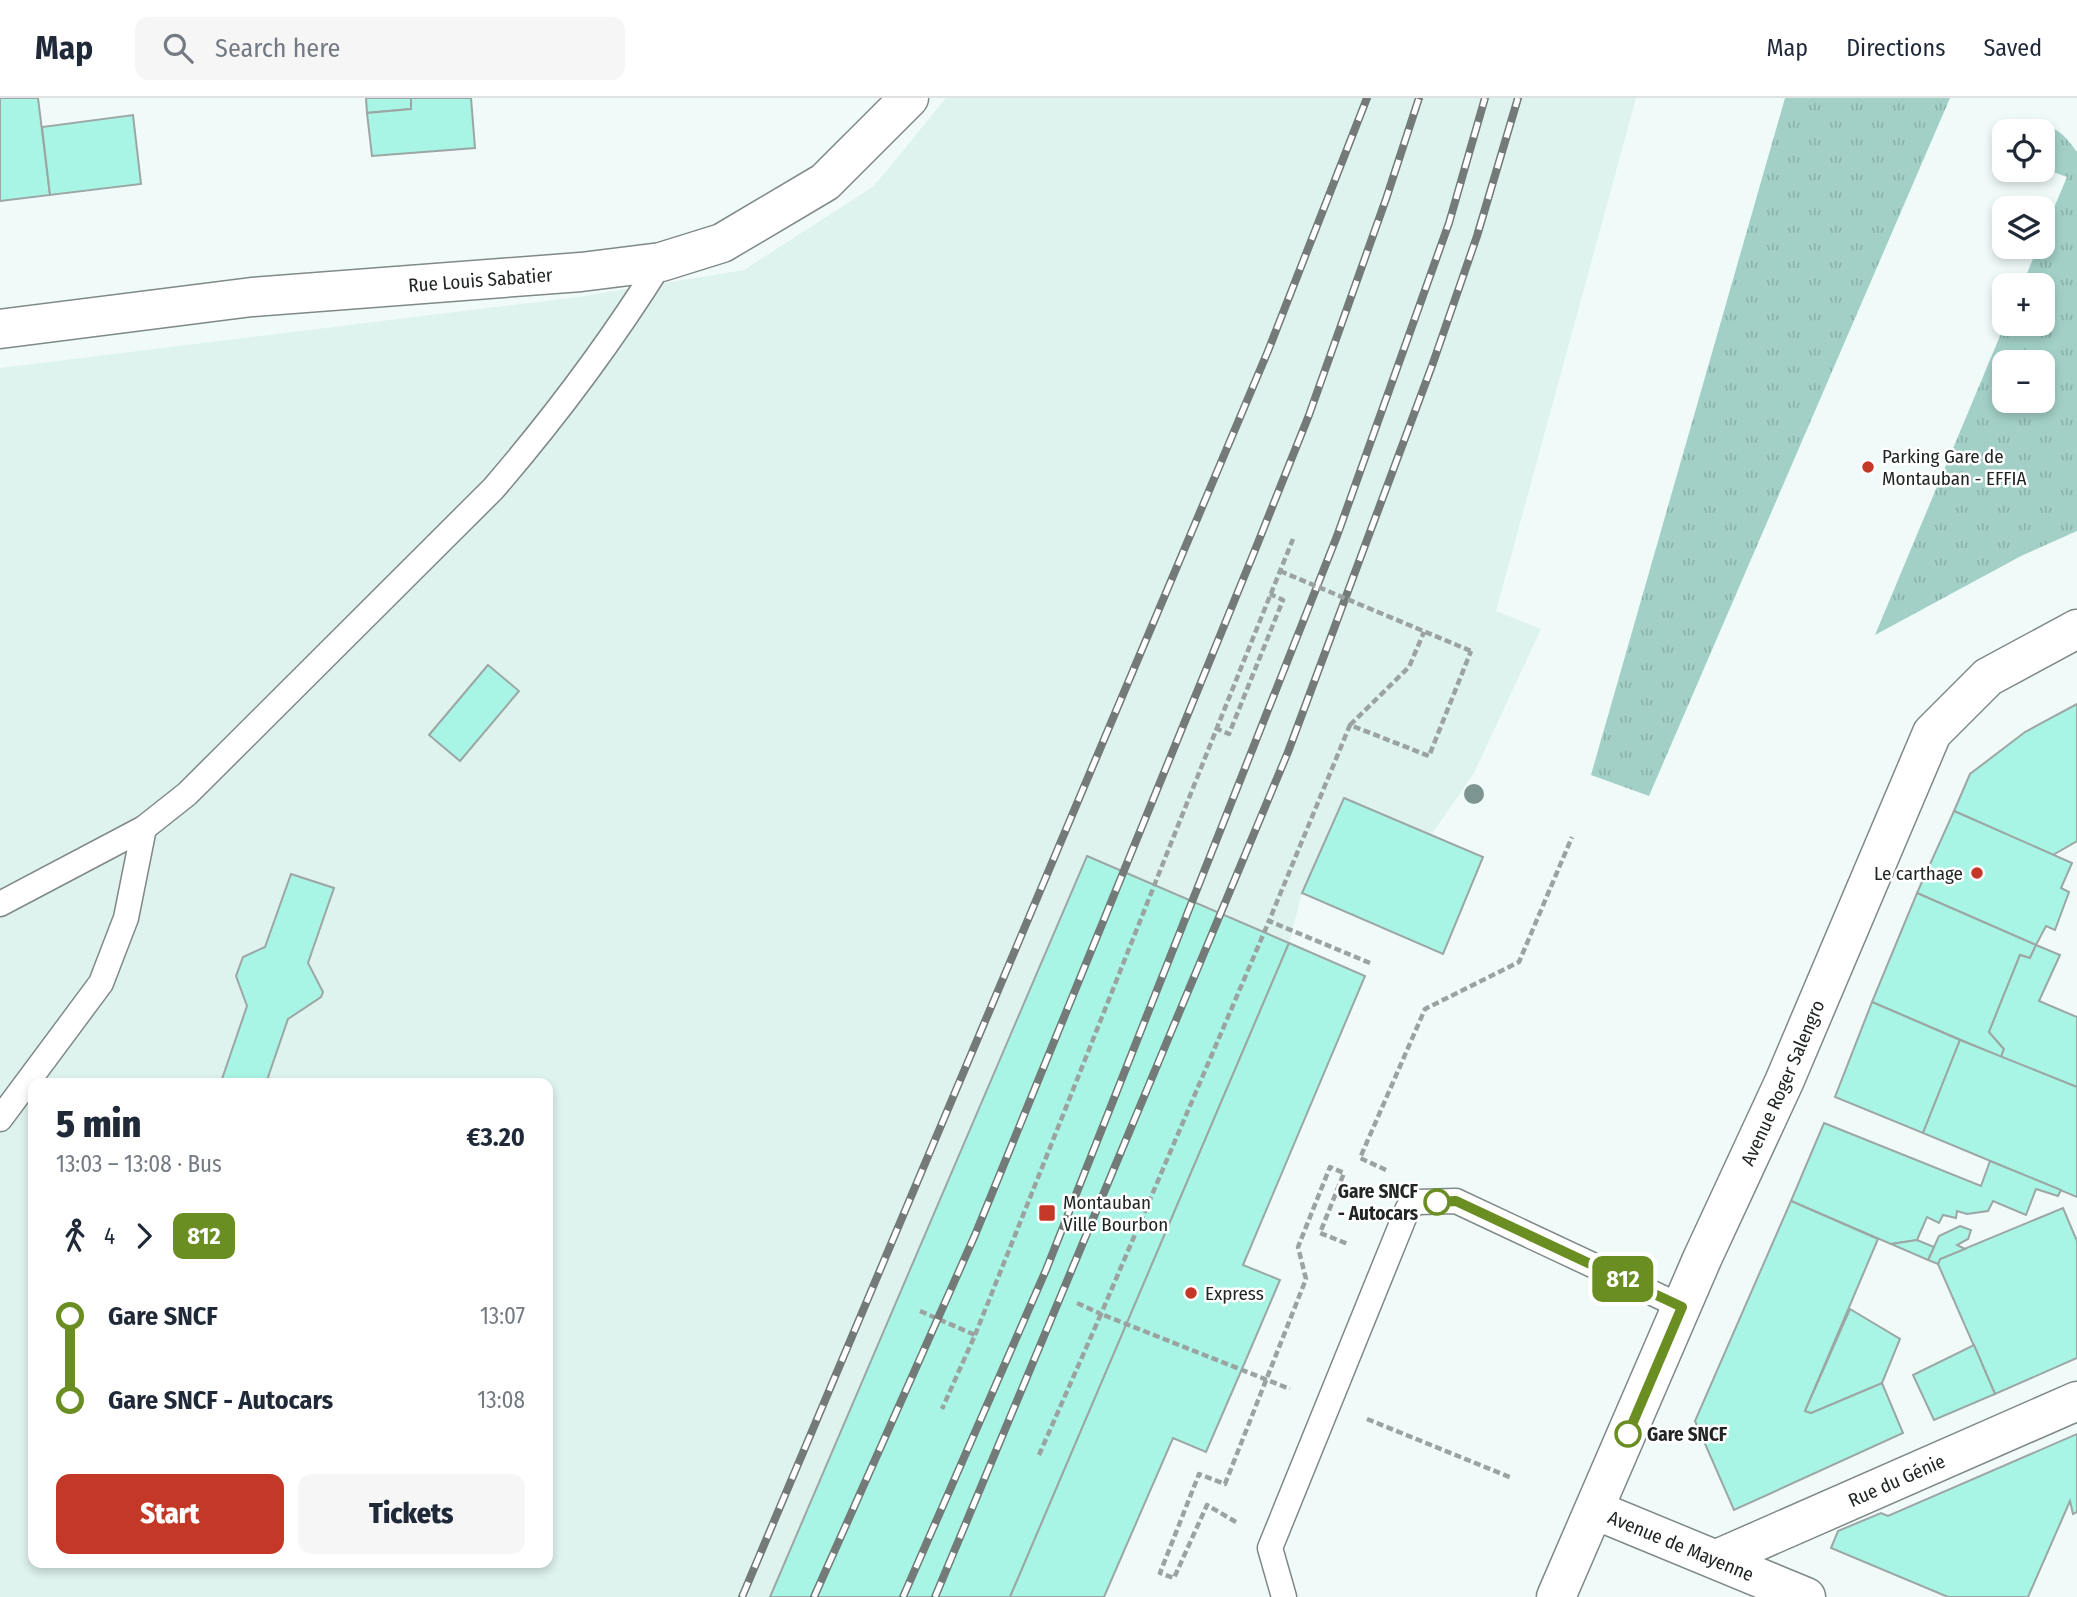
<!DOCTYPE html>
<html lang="en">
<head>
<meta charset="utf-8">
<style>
  :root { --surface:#fff; --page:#f6f6f7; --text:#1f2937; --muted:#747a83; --line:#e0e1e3; --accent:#c43827 }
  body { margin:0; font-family:"Fira Sans Condensed",sans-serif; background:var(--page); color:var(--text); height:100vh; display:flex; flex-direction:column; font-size:26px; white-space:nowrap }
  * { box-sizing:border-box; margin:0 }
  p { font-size:23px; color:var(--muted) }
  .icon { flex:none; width:38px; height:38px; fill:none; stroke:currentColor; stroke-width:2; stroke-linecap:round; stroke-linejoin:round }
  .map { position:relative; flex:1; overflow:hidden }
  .side { position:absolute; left:28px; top:980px; width:525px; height:490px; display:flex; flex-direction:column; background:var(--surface); border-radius:14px; box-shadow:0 4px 10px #0003 }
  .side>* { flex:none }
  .badge { padding:0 14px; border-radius:10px; font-size:24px; line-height:46px }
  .controls { position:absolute; left:1992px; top:21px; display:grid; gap:14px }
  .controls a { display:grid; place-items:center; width:63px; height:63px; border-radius:14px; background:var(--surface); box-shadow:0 4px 10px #0003; font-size:35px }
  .map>.badge { position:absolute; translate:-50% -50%; box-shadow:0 0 0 4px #fff }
  .legs { display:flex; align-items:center; gap:10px; height:77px; padding:0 28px; font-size:23px }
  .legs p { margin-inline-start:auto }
  .summary { display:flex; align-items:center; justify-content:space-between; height:119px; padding:0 28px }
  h1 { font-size:38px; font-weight:800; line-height:52px }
  .primary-button { display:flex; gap:14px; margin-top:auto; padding:14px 28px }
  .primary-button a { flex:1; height:80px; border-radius:14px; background:var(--accent); color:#fff; font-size:28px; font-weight:800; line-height:80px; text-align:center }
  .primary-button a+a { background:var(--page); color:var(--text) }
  ul { padding:0 28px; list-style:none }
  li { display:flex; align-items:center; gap:24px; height:84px; font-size:26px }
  li i { display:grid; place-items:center; width:10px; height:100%; margin:0 9px; background:currentColor }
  li i::after { content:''; width:18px; height:18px; margin:-9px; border:5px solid; border-radius:50%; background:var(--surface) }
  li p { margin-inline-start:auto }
  li:first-child i { background:linear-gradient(#0000 50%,currentColor 0) }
  li:last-child i { background:linear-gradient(currentColor 50%,#0000 0) }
  header { display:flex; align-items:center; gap:42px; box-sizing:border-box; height:98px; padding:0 35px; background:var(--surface); border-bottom:2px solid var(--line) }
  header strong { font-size:33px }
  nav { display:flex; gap:38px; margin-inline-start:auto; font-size:24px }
  .search { width:490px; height:63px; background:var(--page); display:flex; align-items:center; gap:18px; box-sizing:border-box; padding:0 24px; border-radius:14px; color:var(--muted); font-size:26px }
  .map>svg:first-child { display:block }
  .built { fill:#def2ee; fill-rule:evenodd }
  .grass { fill:url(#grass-tufts); fill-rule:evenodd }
  .building { fill:#a8f4e5; stroke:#9ca7a5; stroke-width:2 }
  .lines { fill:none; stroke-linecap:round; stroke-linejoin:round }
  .service-casing { stroke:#7f8987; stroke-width:27 }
  .minor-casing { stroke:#7f8987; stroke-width:41 }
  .primary-casing { stroke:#7f8987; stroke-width:41 }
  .path { stroke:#9ba3a1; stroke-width:4.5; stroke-dasharray:7 3.5; stroke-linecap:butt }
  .service { stroke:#fff; stroke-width:24 }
  .minor { stroke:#fff; stroke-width:38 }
  .primary { stroke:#fff; stroke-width:38 }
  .rail-casing { stroke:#737a78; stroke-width:8 }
  .rail { stroke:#fff; stroke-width:5; stroke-dasharray:16; stroke-linecap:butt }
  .path-bridge { stroke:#9ba3a1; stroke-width:4.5; stroke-dasharray:7 3.5; stroke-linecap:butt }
  .tree { fill:#7c9590 }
  .line-1-casing { stroke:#fff; stroke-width:16 }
  .line-1 { stroke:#6b8e23; stroke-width:10 }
  .poi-dot { fill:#c43827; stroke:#fff; stroke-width:2.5 }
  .stop-1-dot { fill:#fff; stroke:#6b8e23; stroke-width:3.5 }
  .labels { text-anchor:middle; stroke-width:5; stroke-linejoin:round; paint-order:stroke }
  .street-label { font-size:19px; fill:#212524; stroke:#fff }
  .poi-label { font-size:19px; fill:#212524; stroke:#fff; text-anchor:start }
  .stop-label { font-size:19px; font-weight:bold; fill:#212524; stroke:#fff; text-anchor:end }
</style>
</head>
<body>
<header>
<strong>Map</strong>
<div class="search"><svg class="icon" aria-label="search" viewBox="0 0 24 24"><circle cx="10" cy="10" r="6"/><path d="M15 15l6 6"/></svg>Search here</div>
<nav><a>Map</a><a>Directions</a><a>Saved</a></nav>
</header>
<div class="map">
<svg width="2077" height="1499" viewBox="0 0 2077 1499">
  <defs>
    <pattern id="grass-tufts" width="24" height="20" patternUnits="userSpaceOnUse" patternTransform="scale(1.75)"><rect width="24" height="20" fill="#a2d0c7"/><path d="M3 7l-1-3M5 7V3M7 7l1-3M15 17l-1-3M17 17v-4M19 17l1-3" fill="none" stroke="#8bb2ab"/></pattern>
  </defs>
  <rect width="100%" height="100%" fill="#f0fbf9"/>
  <path class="built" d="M946,0h690l-140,513 45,18 -67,144 -43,62 -87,-36 -42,94 -13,50 -279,654h-1010v-1229l578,-71 166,-27 130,-84zM33,985h515v480h-515z"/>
  <g class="grass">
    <path d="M1785,0h165l-301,698 -58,-21z"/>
    <path d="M2039,26c19,3 27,13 38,28v379l-56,25 -146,79 130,-311h37v-39h-20l16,-38h4v-11l25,-59 -25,-9v-37h-5zM2004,264h38v39h-38z"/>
  </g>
  <g class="building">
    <path d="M0,0h38l12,97 -50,6z"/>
    <path d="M366,0h45v11l-44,4z"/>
    <path d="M411,0h60l4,50 -103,8 -5,-43 44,-4z"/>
    <path d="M133,17l8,69 -91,11 -8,-68z"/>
    <path d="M488,567l31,26 -59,70 -31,-26z"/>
    <path d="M2077,606v137l-24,14 -99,-44 16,-37 55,-42z"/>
    <path d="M1344,700l139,59 -40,97 -141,-61z"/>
    <path d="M1954,713l118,52 -11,25 8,4 -14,38 -9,-4 -10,19 -119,-52z"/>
    <path d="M1087,758l202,87 -279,654h-240z"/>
    <path d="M291,776l43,14 -26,75 15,29 -2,5 -33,22 -22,64 -45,-1 26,-76 -11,-30 7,-19 22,-10z"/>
    <path d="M1917,795l119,52 -6,13 -10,-3 -31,77 15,17 -3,8 -129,-55z"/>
    <path d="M1289,845l76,33 -122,289 37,15 -38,89 -36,83 -33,-14 -69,159h-94z"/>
    <path d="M2036,847l24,10 -21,46 38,16v70l-76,-30 3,-8 -15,-17 31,-77 10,3z"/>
    <path d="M1872,904l88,38 -37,93 -88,-36z"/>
    <path d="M1960,942l117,47v110l-154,-64z"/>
    <path d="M1824,1025l157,63 9,-25 71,29 -3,6 -22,-7 -10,26 -33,-14 -5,10 -21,3 -10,-3 -1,7 -13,-3 -4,8 -12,-6 -10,23 -26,4 -100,-43z"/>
    <path d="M1791,1103l87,38 -73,172 6,2 71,-30 21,50 -169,77 -39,-89z"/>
    <path d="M2063,1110l14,33v117l-82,36 -57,-130 2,-5z"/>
    <path d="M1960,1128l11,4 -3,9 -11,6 8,4 -25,10 -2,5 -10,-4 11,-24z"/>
    <path d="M1917,1142l17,7 -6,13 -37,-16z"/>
    <path d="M1850,1211l50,30 -18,44 -71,30 -6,-2z"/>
    <path d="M1974,1247l21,49 -61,26 -21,-45z"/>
    <path d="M2077,1336v78l-4,2 -3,-13 -42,96h-80l-117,-49 7,-17 43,-18 7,3z"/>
  </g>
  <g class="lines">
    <defs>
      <g id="service">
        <path d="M0,806l144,-76 43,-34 306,-305c62,-72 118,-147 168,-227"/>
        <path d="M0,1021l101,-136 25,-65 18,-90"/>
        <path d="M1284,1499l-14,-49 138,-340 10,-6 38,-1 226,106"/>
      </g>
      <g id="minor">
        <path id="s1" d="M0,231l252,-32 329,-25 80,-10 61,-19 103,-61 84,-84"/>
        <path id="s2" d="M1595,1412l211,87"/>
        <path id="s3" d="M1717,1461l360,-158"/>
      </g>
      <g id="primary">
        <path id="s4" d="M1556,1499l146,-338 82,-177 148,-349 56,-56 89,-48"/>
      </g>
    </defs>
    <use href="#service" class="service-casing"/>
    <use href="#minor" class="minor-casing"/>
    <use href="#primary" class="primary-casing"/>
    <g class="path">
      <path d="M1350,627l59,-58 15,-35"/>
      <path d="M1215,630l14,6 54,-134 -13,-6"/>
      <path d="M1370,865l-101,-42 81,-196 79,31 42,-105"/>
      <path d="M1386,1072l-26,-12 65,-149 94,-47 53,-125"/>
      <path d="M1077,1205l24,11 168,-393"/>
      <path d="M920,1213l55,24 -33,74"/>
      <path d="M975,1237c107,-266 211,-532 318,-796"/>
      <path d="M1367,1321l145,59"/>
      <path d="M1039,1357l62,-141 189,75"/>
      <path d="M1236,1424l-29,-17 -33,73 -14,-5 39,-99 26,10 81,-205 -8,-32 32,-80 14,6 -24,60 28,11"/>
    </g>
    <use href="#service" class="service"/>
    <use href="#minor" class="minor"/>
    <use href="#primary" class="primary"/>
    <defs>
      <g id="rail">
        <path d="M742,1499l526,-1246 99,-253"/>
        <path d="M814,1499l161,-362 280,-685 54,-135 77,-216 33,-101"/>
        <path d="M903,1499l143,-327 291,-734 112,-313 36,-125"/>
        <path d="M935,1499l353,-845 145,-389 44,-127 41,-138"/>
      </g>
    </defs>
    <use href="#rail" class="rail-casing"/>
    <use href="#rail" class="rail"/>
    <path class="path-bridge" d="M1280,473l191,80"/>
  </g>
  <circle class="tree" cx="1474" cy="696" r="10"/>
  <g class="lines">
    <defs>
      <path id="line-1" d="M1437,1104l19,-1 226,106 -54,127"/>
    </defs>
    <use href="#line-1" class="line-1-casing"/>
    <use href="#line-1" class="line-1"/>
  </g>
  <g class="poi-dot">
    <circle cx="1868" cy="369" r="7"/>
    <circle cx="1977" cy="775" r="7"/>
    <rect x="1038" y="1106" width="18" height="18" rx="3.5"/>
    <circle cx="1191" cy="1195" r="7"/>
  </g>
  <g class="stop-1-dot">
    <circle cx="1437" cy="1104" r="12"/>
    <circle cx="1628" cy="1336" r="12"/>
  </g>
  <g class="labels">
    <g class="street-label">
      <text dy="7" stroke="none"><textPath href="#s1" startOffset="483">Rue Louis Sabatier</textPath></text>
      <text dy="7" stroke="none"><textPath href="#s4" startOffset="562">Avenue Roger Salengro</textPath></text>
      <text dy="7" stroke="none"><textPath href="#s3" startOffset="196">Rue du Génie</textPath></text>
      <text dy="7" stroke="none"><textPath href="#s2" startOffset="93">Avenue de Mayenne</textPath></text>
    </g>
    <g class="poi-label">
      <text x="1882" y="365">Parking Gare de<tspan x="1882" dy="22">Montauban - EFFIA</tspan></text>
      <text x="1963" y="782" text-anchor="end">Le carthage</text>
      <text x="1063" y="1111">Montauban<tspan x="1063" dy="22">Ville Bourbon</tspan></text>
      <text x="1205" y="1202">Express</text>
    </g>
    <g class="stop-label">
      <text x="1418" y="1100">Gare SNCF<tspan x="1418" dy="22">- Autocars</tspan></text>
      <text x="1647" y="1343" text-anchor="start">Gare SNCF</text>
    </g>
  </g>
</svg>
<div class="controls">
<a><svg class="icon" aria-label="locate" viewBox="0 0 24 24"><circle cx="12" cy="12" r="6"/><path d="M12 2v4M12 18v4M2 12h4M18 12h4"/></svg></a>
<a><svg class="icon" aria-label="layers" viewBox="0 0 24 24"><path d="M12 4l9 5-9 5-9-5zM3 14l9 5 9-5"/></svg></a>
<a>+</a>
<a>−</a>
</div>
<b class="badge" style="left:1623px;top:1181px;background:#6b8e23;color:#fff">812</b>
<section class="side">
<div class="summary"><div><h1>5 min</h1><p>13:03 – 13:08 · Bus</p></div><b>€3.20</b></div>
<div class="legs"><svg class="icon" aria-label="walk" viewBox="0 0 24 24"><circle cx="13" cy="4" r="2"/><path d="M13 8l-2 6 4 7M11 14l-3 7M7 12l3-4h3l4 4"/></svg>4<svg class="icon" aria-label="forward" viewBox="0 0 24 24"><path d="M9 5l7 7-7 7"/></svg><b class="badge" style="background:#6b8e23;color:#fff">812</b></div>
<ul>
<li><i style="color:#6b8e23"></i><b>Gare SNCF</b><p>13:07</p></li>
<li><i style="color:#6b8e23"></i><b>Gare SNCF - Autocars</b><p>13:08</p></li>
</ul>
<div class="primary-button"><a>Start</a><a>Tickets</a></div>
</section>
</div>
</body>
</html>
